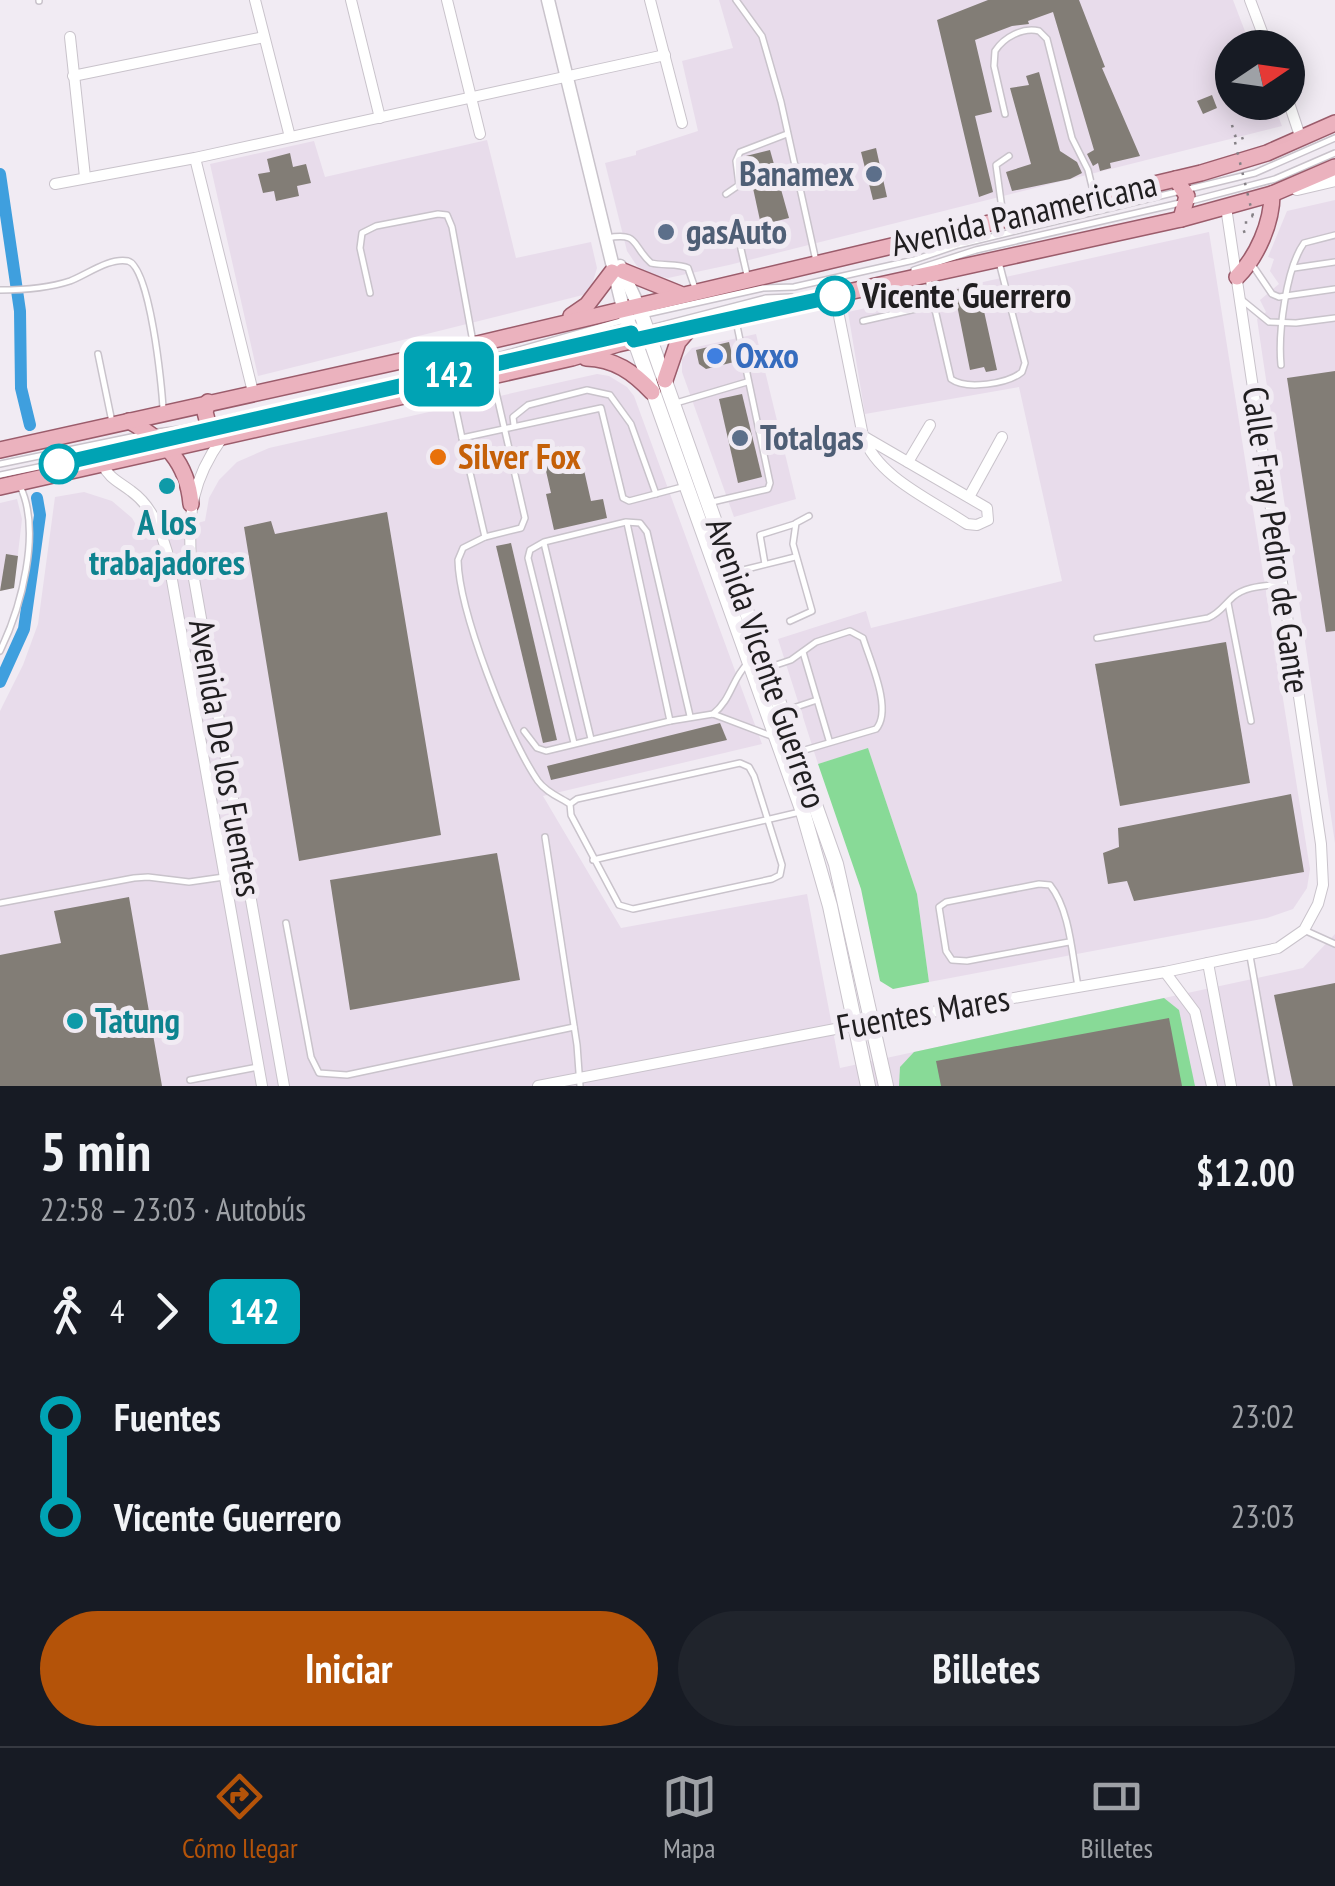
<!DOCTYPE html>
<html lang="es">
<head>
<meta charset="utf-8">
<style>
  :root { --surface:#171b24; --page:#20242c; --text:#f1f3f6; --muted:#9ea1a6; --line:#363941; --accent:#b45309 }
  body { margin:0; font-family:"PT Sans Narrow",sans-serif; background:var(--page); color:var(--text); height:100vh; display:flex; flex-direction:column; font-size:38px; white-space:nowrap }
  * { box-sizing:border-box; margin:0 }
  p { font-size:32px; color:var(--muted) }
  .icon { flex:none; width:55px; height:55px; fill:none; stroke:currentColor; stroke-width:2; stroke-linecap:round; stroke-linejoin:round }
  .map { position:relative; height:1086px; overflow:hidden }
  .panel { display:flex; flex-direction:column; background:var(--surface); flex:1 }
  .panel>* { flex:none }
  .badge { padding:0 20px; border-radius:15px; font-size:35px; line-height:65px }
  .needle { width:65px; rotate:77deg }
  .buttons { position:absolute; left:1215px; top:30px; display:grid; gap:20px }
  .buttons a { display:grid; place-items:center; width:90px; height:90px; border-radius:50%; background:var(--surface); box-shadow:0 5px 25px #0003; font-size:50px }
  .map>.badge { position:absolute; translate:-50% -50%; box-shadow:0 0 0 5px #fff }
  .legs { display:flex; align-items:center; gap:15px; height:110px; padding:0 40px; font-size:32px }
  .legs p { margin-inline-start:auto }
  .overview { display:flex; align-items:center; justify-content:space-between; height:170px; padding:0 40px }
  h1 { font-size:55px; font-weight:700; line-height:75px }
  .action { display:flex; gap:20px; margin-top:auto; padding:20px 40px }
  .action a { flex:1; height:115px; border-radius:60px; background:var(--accent); color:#fff; font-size:40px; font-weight:700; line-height:115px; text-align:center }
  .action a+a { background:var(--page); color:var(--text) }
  ul { padding:0 40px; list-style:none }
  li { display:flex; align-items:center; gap:35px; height:100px; font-size:38px }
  li i { display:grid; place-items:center; width:15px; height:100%; margin:0 12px; background:currentColor }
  li i::after { content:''; width:25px; height:25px; margin:-12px; border:8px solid; border-radius:50%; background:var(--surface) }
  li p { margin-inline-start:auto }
  li:first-child i { background:linear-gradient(#0000 50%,currentColor 0) }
  li:last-child i { background:linear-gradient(currentColor 50%,#0000 0) }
  .menu { display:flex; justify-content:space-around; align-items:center; height:140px; border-top:2px solid var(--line); background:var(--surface); font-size:28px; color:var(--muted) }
  .menu a { display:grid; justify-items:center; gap:5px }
  .menu .on { color:var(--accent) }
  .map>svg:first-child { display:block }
  .built { fill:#e8dceb }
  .green { fill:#88da97 }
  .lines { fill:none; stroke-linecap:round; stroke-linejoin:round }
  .canal { stroke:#3f9fde; stroke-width:12 }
  .building { fill:#827d76 }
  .service-casing { stroke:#c9c3cb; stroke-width:8 }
  .minor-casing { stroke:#c9c3cb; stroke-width:12 }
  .tertiary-casing { stroke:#c9c3cb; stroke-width:15 }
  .secondary-casing { stroke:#c9c3cb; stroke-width:16 }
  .primary-casing { stroke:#9b5c6b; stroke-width:18 }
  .path { stroke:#848085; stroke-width:2.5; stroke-dasharray:2.5 8; stroke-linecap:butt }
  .service { stroke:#fff; stroke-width:5 }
  .minor { stroke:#fff; stroke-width:10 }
  .tertiary { stroke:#fff; stroke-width:12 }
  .secondary { stroke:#fff; stroke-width:14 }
  .primary { stroke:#ebb2be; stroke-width:15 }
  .path-bridge { stroke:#848085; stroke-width:2.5; stroke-dasharray:2.5 8; stroke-linecap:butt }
  .line-1-casing { stroke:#fff; stroke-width:22 }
  .line-1 { stroke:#00a3b4; stroke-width:15 }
  .service-dot { fill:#5c6f8a; stroke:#f1ebf3; stroke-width:4 }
  .stop-1-dot { fill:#fff; stroke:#00a3b4; stroke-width:5 }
  .shop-dot { fill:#3f7fe0; stroke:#f1ebf3; stroke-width:4 }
  .food-dot { fill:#e8710a; stroke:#f1ebf3; stroke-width:4 }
  .culture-dot { fill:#0f9aa8; stroke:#f1ebf3; stroke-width:4 }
  .labels { text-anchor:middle; stroke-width:10; stroke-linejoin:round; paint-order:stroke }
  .service-label { font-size:35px; font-weight:bold; fill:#4e5e75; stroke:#f1ebf3; text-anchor:start }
  .street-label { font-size:35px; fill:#201e20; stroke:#f1ebf3 }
  .stop-label { font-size:35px; font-weight:bold; fill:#201e20; stroke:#f1ebf3; text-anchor:start }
  .shop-label { font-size:35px; font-weight:bold; fill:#366cbe; stroke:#f1ebf3; text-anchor:start }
  .food-label { font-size:35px; font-weight:bold; fill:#c56008; stroke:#f1ebf3; text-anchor:start }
  .culture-label { font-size:35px; font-weight:bold; fill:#0d838f; stroke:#f1ebf3 }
</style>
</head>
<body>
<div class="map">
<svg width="1335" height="1086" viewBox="0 0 1335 1086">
  <rect width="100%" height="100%" fill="#f1ebf3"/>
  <g class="built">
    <path d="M719,0h514l18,47 -19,1v54l41,1 9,23 -553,139 -61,13 -16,-3 -15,-9 -10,-15 -22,-88 31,-8v-4l62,-20 -16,-70 51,-13z"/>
    <path d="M487,140l29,118 75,-16 6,26 -6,20 -8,7 -325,81 -48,-212 104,-23 11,36z"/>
    <path d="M1335,200v643l-78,-524 9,-7 -6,-12 19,-16 -9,-13 4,-12 -6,-2 19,-46z"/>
    <path d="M1209,232l101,637 -3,19 -14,21 -26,9 -338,64 -12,-88 -49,-145 -50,15 -40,-125 88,-28 5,17 191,-47 -43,-194 -154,27 -17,-102z"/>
    <path d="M756,334l40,165 -62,18 -52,-145v-13l10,-11z"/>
    <path d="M597,374l12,2 18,11 7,9 128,348 -219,52 78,132 186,-34 33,174 463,-100 32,-34v152h-1335v-375l23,-46 15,-41 17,-127 29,-5 28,9 20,17 11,19 62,-16 4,-23 10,-18 18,-18 32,-14z"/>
    <path d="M17,499l5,20 -8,69 -14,3v-88z"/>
  </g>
  <g class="green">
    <path d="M868,748l49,146 12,88 -36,7 -13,-8 -19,-92 -43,-125z"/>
    <path d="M1164,998l15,12 16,76h-296l1,-19 14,-15z"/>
  </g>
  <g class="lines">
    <g class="canal">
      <path d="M0,174l20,137 1,77 9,37"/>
      <path d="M0,682l24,-53 16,-114 -3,-17"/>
    </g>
  </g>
  <g class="building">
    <path d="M988,0h91l26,67 -3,1 38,88 -30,7 1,5 -11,3 -2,-8 -5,3 -6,-12 7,-4 -41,-138 -25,9 1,3 -17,2 -37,14 17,72 -17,4 18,76 -14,5 -42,-177z"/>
    <path d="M1039,72l21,79 17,11 5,11 -12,6 -58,12 -6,-19 25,-8 -21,-76 19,-3 -3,-9z"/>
    <path d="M1212,95l5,13 -14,6 -6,-13z"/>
    <path d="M876,148l11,49 -14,3 -12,-48z"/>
    <path d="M770,150l19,68 -28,7 -15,-69z"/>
    <path d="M290,153l3,14 13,-3 5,19 -14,3 2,10 -23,5 -2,-10 -11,2 -5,-19 12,-2 -3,-13z"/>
    <path d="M978,284l19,86 -11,2 -2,-5 -14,3 -16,-80z"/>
    <path d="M729,342l5,20 -28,7 -7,-5 -3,-14z"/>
    <path d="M1335,371v260l-9,1 -39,-254z"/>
    <path d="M742,394l20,83 -24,6 -19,-84z"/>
    <path d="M560,446l12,28 12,-4 7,31 12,-2 4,19 -53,12 -8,-36 5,-1 -10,-44z"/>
    <path d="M387,512l54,323 -142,26 -55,-334 27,-6 4,13z"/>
    <path d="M511,543l46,197 -14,3 -47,-197z"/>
    <path d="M6,554l12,2 -4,32 -14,3z"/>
    <path d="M1226,642l24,141 -130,23 -25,-142z"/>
    <path d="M720,723l7,17 -176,40 -4,-14z"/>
    <path d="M1291,794l13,78 -170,29 -7,-20 -19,3 -5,-31 16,-6 -1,-19z"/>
    <path d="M497,853l23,127 -170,30 -20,-130z"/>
    <path d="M129,897l33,189h-162v-131l61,-12 -7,-32z"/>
    <path d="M1335,983v103h-42l-19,-91z"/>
    <path d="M1169,1018l13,68h-241l-5,-25z"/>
  </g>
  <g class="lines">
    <defs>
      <g id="service">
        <path d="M39,0v1"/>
        <path d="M736,0l26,36 19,66 35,159"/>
        <path d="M1005,114l-11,-48 1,-15c9,-14 28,-24 44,-20l8,8 25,99 16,32 6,25"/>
        <path d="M726,194l13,-9 -3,-24 4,-9 47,-18"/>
        <path d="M1191,201l84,-22 60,-26"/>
        <path d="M1003,216l-7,-51 13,-9"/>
        <path d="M607,238c33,-6 24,7 44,25 11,3 28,0 37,5l7,20"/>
        <path d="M741,249l6,26"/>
        <path d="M1251,263l21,31 7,3 56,-8"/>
        <path d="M1294,268l41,-6"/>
        <path d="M914,270l62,-20 204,-47"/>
        <path d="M928,279l23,100c15,11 57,5 71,-7l3,-9 -26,-101"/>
        <path d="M0,290c22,0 49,-2 70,-9 16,-6 40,-24 58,-20 22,6 34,125 35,148"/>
        <path d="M370,293l-10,-45 2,-15 14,-7 62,-12 9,1 5,12 21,115"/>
        <path d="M1242,300l27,22 27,1 39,-5"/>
        <path d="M863,321l70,-16"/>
        <path d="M98,354l14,68"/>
        <path d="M1281,365c-3,-32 5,-97 23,-122l31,-8"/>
        <path d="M452,391l10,47 139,-30 22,90 6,3 53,-14"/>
        <path d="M676,403l71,-21"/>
        <path d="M514,425l-1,-8 15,-12 59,-15 23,5 21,29 25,70"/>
        <path d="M157,432l24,-3 292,-66 169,-48 121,-27 31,-1 120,-27 44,-15 297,-72 80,-35"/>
        <path d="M462,438l23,99 36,-9 4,-10 -32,-139"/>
        <path d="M164,440l452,-103 150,-39 25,-1"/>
        <path d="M0,464l141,-29"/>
        <path d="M0,475l153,-32"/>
        <path d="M712,502l56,-13 2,-6 -34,-162"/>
        <path d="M627,523l43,198"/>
        <path d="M485,537l-22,11 -5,12c1,51 50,178 80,221 8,11 21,16 32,23"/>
        <path d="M544,543l47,196"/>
        <path d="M765,564l-5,-29 35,-11"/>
        <path d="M735,572l60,-15"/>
        <path d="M1228,603l23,118"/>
        <path d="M790,621l22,-10 -19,-67 3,-21 13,-7"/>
        <path d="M1097,638l111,-20c12,-5 16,-13 25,-21 12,-11 32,-11 47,-13"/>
        <path d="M0,651c21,-43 42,-120 20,-165"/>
        <path d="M803,652l26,88"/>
        <path d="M770,667l21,-7 25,-18 34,-11 13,7c7,23 30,72 13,91l-78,23"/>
        <path d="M784,711l33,-11"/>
        <path d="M713,714c18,-14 19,-35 34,-50"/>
        <path d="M524,731l13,17 9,3 124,-30 43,-7 61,23"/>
        <path d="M574,743l-46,-185 2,-8 14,-8 82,-20 14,1 7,9 43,184"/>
        <path d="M740,763l9,4 5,9 28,89 -2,10 -8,4 -139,30 -14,-4 -48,-90 -1,-11 7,-5z"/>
        <path d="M545,837l32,208 3,41"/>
        <path d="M593,860l207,-48"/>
        <path d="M0,903l134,-25 14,-1 41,5 56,-8"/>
        <path d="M286,923l25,134 8,16 28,2 227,-48"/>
        <path d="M1304,930l31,14"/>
        <path d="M1069,942l-102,19 -15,-1 -6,-9 -7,-44 7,-5 93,-18 11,1c20,25 22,70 28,101"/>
        <path d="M1250,956l23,130"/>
        <path d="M190,1080l68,-13"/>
      </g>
      <g id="minor">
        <path d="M255,0l35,137"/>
        <path d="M351,0l29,118"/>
        <path d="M447,0l33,134"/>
        <path d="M650,0l32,123"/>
        <path d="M1250,0l18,48"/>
        <path d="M70,37l15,140"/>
        <path d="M73,76l191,-39"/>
        <path d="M1288,100l13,39"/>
        <path d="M195,158l58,234"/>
        <path d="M55,184l140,-26 470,-103"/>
        <path d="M835,296l28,140c15,42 69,64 104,88l10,1 11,-5 -1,-12 -124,-72"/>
        <path d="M222,438c-30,42 -34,74 -31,124l93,524"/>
        <path d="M908,462l22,-37"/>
        <path d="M102,464c8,15 16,17 29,27 21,15 29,38 36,61l95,534"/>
        <path d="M969,497l33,-60"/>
        <path d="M1208,963l23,123"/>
        <path d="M1165,972l30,40 17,74"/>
        <path d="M538,1086l318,-61 309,-53 113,-24 26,-18 14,-26 5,-19 -2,-41 -95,-637"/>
      </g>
      <g id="tertiary">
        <path d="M548,0l75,308"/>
        <path d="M620,266l18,39"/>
      </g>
      <g id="secondary">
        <path d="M1297,188l38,-9"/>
        <path d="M638,305l198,559 50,222"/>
        <path d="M623,308l180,504 27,94 38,180"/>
      </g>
      <g id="primary">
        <path d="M1176,179l11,17 -6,23"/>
        <path d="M623,271l57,23"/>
        <path d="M1237,277c20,-20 35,-54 35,-83"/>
        <path d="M571,316l16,-11 25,-33"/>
        <path d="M586,358c29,1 47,14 66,34"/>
        <path d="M665,380l13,-38 13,-15"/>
        <path d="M208,402l-3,10 7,27"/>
        <path d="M129,421c36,20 58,40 62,83"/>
        <path d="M0,450l473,-105 728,-172 66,-20 68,-30"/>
        <path d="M0,487l572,-129 46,-14 148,-34 415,-91 91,-25 63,-27"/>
      </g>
    </defs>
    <use href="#service" class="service-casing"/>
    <use href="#minor" class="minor-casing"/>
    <use href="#tertiary" class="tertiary-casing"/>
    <use href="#secondary" class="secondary-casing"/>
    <use href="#primary" class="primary-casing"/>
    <g class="path">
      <path d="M1232,125l3,11 6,-2 2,6"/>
      <path d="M1243,232l3,-1v-12l7,-3"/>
    </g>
    <use href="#service" class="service"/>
    <use href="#minor" class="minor"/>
    <use href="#tertiary" class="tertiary"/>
    <use href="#secondary" class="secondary"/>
    <use href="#primary" class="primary"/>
    <path class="path-bridge" d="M1235,142l18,74"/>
  </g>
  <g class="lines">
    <defs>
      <path id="line-1" d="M59,464l572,-131 3,7 201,-44"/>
    </defs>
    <use href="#line-1" class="line-1-casing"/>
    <use href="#line-1" class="line-1"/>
  </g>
  <g class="service-dot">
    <circle cx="874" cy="174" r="10"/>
    <circle cx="666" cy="232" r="10"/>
    <circle cx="740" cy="438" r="10"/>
  </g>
  <g class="stop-1-dot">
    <circle cx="835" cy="296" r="18"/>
    <circle cx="59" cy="464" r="18"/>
  </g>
  <circle class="shop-dot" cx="715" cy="356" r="10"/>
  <circle class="food-dot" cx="438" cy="457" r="10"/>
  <g class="culture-dot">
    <circle cx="167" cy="486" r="10"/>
    <circle cx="75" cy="1021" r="10"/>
  </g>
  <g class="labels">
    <g class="service-label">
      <text x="854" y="186" text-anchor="end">Banamex</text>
      <text x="686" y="244">gasAuto</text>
      <text x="760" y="450">Totalgas</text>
    </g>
    <g class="street-label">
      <text transform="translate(1024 214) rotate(-13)" y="12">Avenida Panamericana</text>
      <text transform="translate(1276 540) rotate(82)" y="12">Calle Fray Pedro de Gante</text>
      <text transform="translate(766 663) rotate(71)" y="12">Avenida Vicente Guerrero</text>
      <text transform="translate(225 758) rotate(80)" y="12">Avenida De los Fuentes</text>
      <text transform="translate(923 1013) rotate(-10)" y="12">Fuentes Mares</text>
    </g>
    <g class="stop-label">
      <text x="862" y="308">Vicente Guerrero</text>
    </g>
    <g class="shop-label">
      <text x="735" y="368">Oxxo</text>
    </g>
    <g class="food-label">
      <text x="458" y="469">Silver Fox</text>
    </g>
    <g class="culture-label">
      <text x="167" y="535">A los<tspan x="167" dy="40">trabajadores</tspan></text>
      <text x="95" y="1033" text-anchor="start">Tatung</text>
    </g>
  </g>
</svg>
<div class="buttons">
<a><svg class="needle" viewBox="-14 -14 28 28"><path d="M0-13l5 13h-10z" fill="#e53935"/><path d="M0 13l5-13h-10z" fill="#9ea1a6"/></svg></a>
</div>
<b class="badge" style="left:449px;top:374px;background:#00a3b4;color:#fff">142</b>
</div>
<section class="panel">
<div class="overview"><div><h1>5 min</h1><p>22:58 – 23:03 · Autobús</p></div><b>$12.00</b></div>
<div class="legs"><svg class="icon" aria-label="walk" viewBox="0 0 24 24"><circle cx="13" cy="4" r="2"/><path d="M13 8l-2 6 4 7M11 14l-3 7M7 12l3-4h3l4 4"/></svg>4<svg class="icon" aria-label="forward" viewBox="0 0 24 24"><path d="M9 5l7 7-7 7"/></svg><b class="badge" style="background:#00a3b4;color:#fff">142</b></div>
<ul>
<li><i style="color:#00a3b4"></i><b>Fuentes</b><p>23:02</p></li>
<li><i style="color:#00a3b4"></i><b>Vicente Guerrero</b><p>23:03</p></li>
</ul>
<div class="action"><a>Iniciar</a><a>Billetes</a></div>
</section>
<nav class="menu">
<a class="on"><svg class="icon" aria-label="directions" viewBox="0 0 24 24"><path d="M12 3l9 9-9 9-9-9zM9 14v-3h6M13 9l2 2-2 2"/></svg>Cómo llegar</a>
<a><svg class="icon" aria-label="map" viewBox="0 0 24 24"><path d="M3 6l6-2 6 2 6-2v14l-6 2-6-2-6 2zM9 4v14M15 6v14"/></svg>Mapa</a>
<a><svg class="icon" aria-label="tickets" viewBox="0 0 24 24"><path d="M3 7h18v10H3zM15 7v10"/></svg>Billetes</a>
</nav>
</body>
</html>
